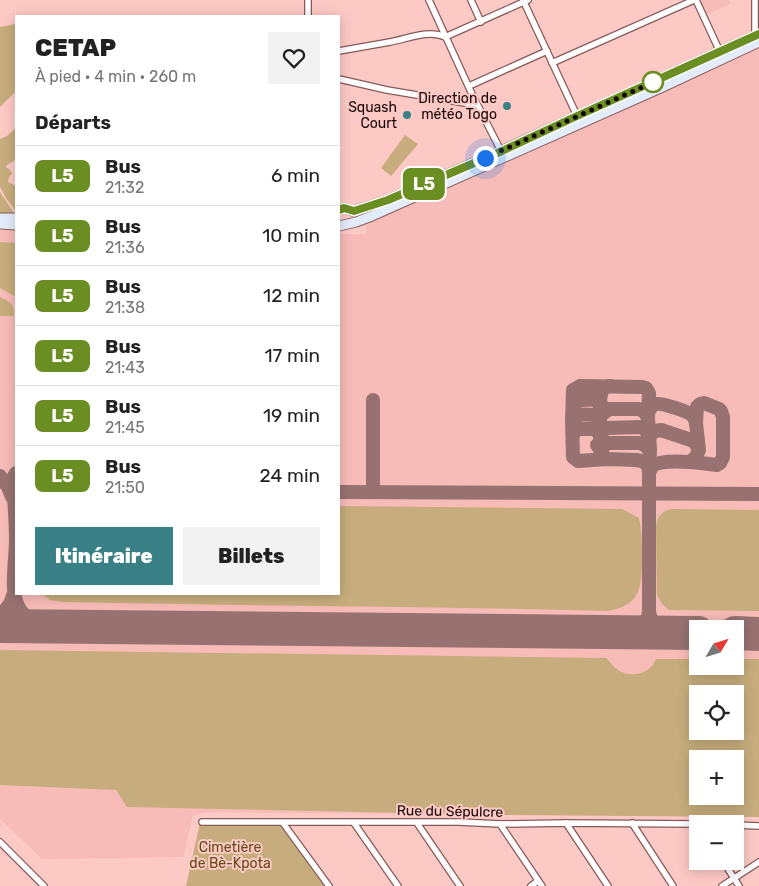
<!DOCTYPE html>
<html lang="fr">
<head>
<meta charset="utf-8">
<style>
  :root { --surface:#fff; --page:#f2f2f2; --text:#222; --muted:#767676; --line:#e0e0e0; --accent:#388086 }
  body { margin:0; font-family:Rubik,sans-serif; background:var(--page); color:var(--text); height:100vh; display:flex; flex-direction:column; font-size:19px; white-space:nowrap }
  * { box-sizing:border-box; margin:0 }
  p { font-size:16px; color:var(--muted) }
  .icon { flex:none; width:28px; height:28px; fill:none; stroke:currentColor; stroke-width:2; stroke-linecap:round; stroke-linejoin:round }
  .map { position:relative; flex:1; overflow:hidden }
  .panel { position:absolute; left:15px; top:15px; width:325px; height:580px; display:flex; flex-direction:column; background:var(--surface); border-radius:0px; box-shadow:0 2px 12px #0003 }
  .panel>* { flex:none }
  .badge { padding:0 10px; border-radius:8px; font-size:18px; line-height:32px }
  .needle { width:32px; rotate:52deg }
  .fabs { position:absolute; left:689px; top:620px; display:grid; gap:10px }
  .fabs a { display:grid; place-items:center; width:55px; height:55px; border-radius:0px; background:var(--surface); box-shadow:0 2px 12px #0003; font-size:25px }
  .you { position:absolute; width:25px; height:25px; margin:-12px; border:4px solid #fff; border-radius:50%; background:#1a73e8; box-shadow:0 0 0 8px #1a73e833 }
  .map>.badge { position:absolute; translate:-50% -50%; box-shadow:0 0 0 2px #fff }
  h2 { padding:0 20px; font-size:19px; line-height:45px }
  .round { display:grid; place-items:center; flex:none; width:52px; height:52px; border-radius:0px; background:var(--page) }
  .headline { display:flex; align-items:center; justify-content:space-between; height:85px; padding:0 20px }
  h1 { font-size:24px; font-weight:800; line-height:38px }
  .primary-button { display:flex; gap:10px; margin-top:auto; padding:10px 20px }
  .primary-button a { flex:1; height:58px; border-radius:0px; background:var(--accent); color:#fff; font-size:20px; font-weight:800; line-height:58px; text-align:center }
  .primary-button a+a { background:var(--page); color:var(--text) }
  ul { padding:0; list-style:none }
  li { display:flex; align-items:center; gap:15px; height:60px; padding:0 20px; border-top:1px solid var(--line) }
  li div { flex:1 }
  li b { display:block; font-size:19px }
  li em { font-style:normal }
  li .badge { min-width:55px; font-weight:700; text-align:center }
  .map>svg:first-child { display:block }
  .built { fill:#f7bbb8; fill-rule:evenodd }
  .green { fill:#c7ad7d; fill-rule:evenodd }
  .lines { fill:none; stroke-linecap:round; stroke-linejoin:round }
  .taxiway { stroke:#977270; stroke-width:14 }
  .runway { stroke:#977270; stroke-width:34 }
  .minor-casing { stroke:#875a58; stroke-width:8 }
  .secondary-casing { stroke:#875a58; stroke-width:11 }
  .minor { stroke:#fff; stroke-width:5.5 }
  .secondary { stroke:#e3ecfb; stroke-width:9 }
  .line-casing { stroke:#fff; stroke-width:11 }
  .line { stroke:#6b8e23; stroke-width:8 }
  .walk { stroke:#160606; stroke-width:5; stroke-dasharray:0 9 }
  .stop-dot { fill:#fff; stroke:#6b8e23; stroke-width:2.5 }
  .poi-dot { fill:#388086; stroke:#fdc9c5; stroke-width:2 }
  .labels { text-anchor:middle; stroke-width:4; stroke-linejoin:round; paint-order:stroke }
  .poi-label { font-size:14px; fill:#160606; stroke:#fdc9c5; text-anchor:end }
  .street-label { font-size:14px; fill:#160606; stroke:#fdc9c5 }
  .park-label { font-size:14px; fill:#644b15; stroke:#fdc9c5 }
</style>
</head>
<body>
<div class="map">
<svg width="759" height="886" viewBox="0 0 759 886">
  <rect width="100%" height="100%" fill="#fdc9c5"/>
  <g class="built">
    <path d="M701,0h28l2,4 -26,11 -6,-14z"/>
    <path d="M759,47v770l-553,-5 -13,4 -10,41 -141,2 -42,-40v-591h16v366h323v-360h28l-1,-10zM698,629h37v37h-37zM698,694h37v37h-37zM698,759h37v37h-37z"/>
  </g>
  <g class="green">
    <path d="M16,24v67l-16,16v-80z"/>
    <path d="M16,128v32l-8,4 -2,3 3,2 3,4 -3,4 -1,5 8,4v26l-4,-6 -5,-6 -7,-13v-48l7,-3z"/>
    <path d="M405,135l13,9 -27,32 -10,-8z"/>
    <path d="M0,192l14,21 -4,4h-10z"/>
    <path d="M0,242l16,1v54l-16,-9z"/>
    <path d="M0,297c11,6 14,6 14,19h-14z"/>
    <path d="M339,506l283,3 17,9c3,14 3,29 3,44 -1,28 -2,43 -34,49 -182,-5 -364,-5 -546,-9l-12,-2 -8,-6h297z"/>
    <path d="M673,509l86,1v101l-90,-1 -7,-6 -5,-9 -1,-69c1,-10 7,-16 17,-17z"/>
    <path d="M0,650l606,8c4,4 8,9 12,12 10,7 26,5 34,-4 2,-2 3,-5 4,-7h41l1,7h37v-7h24v158l-255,-2 -377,-8 -11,-17 -116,-5zM698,694h37v37h-37zM698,759h37v37h-37z"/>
    <path d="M200,823l80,2 45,61h-139z"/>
  </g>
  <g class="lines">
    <g class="taxiway">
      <path d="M573,405c6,-7 15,-5 23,-5l5,4"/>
      <path d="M648,413c2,-5 4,-8 8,-9 6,-1 31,7 36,11 3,3 3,5 4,8"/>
      <path d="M600,416l9,-7h30l6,3 3,6"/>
      <path d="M572,421c5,-9 15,-6 23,-6l5,4"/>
      <path d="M573,434l5,-5h18l4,6"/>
      <path d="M600,435l4,-5 3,-2 35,-1 3,2 4,7 6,-5 6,-1 30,10 3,2 4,5"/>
      <path d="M597,445l3,4 8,-6h31l4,1 7,6"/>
      <path d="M607,459l-5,-4 -2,-6c1,-12 -3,-51 3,-60 3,-3 4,-2 7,-3"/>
      <path d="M16,473l-3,5c1,21 3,42 3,63 0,17 -6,50 2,65 6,13 18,17 31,20"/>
      <path d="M0,476l8,11 4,10"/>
      <path d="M339,492l420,2"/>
      <path d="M373,492v-92"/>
      <path d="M649,612v-139l1,-23 -2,-32 1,-25 -3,-5 -4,-1 -62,-1 -7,4 -1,31 1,36 5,4 29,-2 29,1 6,1 6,4 1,8 3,-7c12,-8 50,-3 65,-1l3,-2 3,-6v-40l-2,-6 -2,-2 -15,-6 -4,1 -3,3 -1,16 3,27 -3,7 -5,4 -3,1"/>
      <path d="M0,616l10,-12 4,-11"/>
      <path d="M628,633c12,-2 19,-8 21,-21 2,11 8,18 18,21"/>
    </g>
    <g class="runway">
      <path d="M0,626l698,7"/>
      <path d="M735,633l24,1"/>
    </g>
    <defs>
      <g id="minor">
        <path d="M308,0v16"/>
        <path d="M429,0l42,92 30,59"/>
        <path d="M471,0l10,22"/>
        <path d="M523,0l55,118"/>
        <path d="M696,0l24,52"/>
        <path d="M755,0v38"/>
        <path d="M339,51c17,-3 34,-6 51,-9 17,-3 39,-13 55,-5l83,-37"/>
        <path d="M552,63l142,-63"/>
        <path d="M339,79l48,11 90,15"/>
        <path d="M469,86l78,-35"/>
        <path d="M202,822h257l41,2 66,-1 132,1"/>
        <path d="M283,823l46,63"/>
        <path d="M354,823l44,63"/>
        <path d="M417,823l43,63"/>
        <path d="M566,823l42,63"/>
        <path d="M632,823l41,63"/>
        <path d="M500,824l42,62"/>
        <path d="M735,825l24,1"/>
        <path d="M0,842l44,44"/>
        <path d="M723,861l16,25"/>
        <path d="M531,886l7,-5"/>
        <path d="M722,886l37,-24"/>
      </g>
      <g id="secondary">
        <path d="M339,210l5,-2 9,3 35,-11 113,-49 76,-35 182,-82"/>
        <path d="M0,218h16"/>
        <path d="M0,224l16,1"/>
        <path d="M339,226l17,-4 16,-6 291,-129 96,-45"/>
      </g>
    </defs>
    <use href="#minor" class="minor-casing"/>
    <use href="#secondary" class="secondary-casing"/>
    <use href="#minor" class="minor"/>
    <use href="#secondary" class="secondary"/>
  </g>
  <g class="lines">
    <defs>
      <path id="line" d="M339,210l5,-2 10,3 34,-11 114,-49 75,-35 182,-82"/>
    </defs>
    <use href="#line" class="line-casing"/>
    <use href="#line" class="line"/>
    <path class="walk" d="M485,158l173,-78 -5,2"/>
  </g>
  <circle class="stop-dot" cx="653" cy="82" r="10"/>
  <g class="poi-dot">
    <circle cx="507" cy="106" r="5"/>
    <circle cx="407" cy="115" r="5"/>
  </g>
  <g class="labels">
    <g class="poi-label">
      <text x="497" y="103">Direction de<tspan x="497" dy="16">météo Togo</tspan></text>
      <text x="397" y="112">Squash<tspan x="397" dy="16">Court</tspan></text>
    </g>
    <g class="street-label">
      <text transform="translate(450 811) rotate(1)" y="5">Rue du Sépulcre</text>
    </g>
    <g class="park-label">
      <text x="230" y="852">Cimetière<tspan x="230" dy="16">de Bè-Kpota</tspan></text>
    </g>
  </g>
</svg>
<div class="fabs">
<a><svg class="needle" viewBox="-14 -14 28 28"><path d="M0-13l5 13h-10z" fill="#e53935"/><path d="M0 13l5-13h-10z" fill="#767676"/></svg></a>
<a><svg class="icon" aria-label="locate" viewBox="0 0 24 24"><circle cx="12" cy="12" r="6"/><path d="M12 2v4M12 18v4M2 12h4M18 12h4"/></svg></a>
<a>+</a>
<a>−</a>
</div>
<div class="you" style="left:485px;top:158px"></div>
<b class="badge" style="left:424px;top:184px;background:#6b8e23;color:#fff">L5</b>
<section class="panel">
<div class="headline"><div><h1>CETAP</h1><p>À pied · 4 min · 260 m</p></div><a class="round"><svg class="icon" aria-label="heart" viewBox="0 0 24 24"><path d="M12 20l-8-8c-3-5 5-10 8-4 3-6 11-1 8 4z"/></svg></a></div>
<h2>Départs</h2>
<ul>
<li><span class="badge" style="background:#6b8e23;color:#fff">L5</span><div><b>Bus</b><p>21:32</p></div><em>6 min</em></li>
<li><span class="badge" style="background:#6b8e23;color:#fff">L5</span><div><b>Bus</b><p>21:36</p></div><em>10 min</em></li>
<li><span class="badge" style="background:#6b8e23;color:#fff">L5</span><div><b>Bus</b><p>21:38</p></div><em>12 min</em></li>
<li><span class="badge" style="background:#6b8e23;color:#fff">L5</span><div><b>Bus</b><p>21:43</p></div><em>17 min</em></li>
<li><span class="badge" style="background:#6b8e23;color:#fff">L5</span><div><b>Bus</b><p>21:45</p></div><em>19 min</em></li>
<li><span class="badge" style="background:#6b8e23;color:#fff">L5</span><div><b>Bus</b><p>21:50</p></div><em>24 min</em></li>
</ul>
<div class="primary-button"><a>Itinéraire</a><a>Billets</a></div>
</section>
</div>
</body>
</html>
